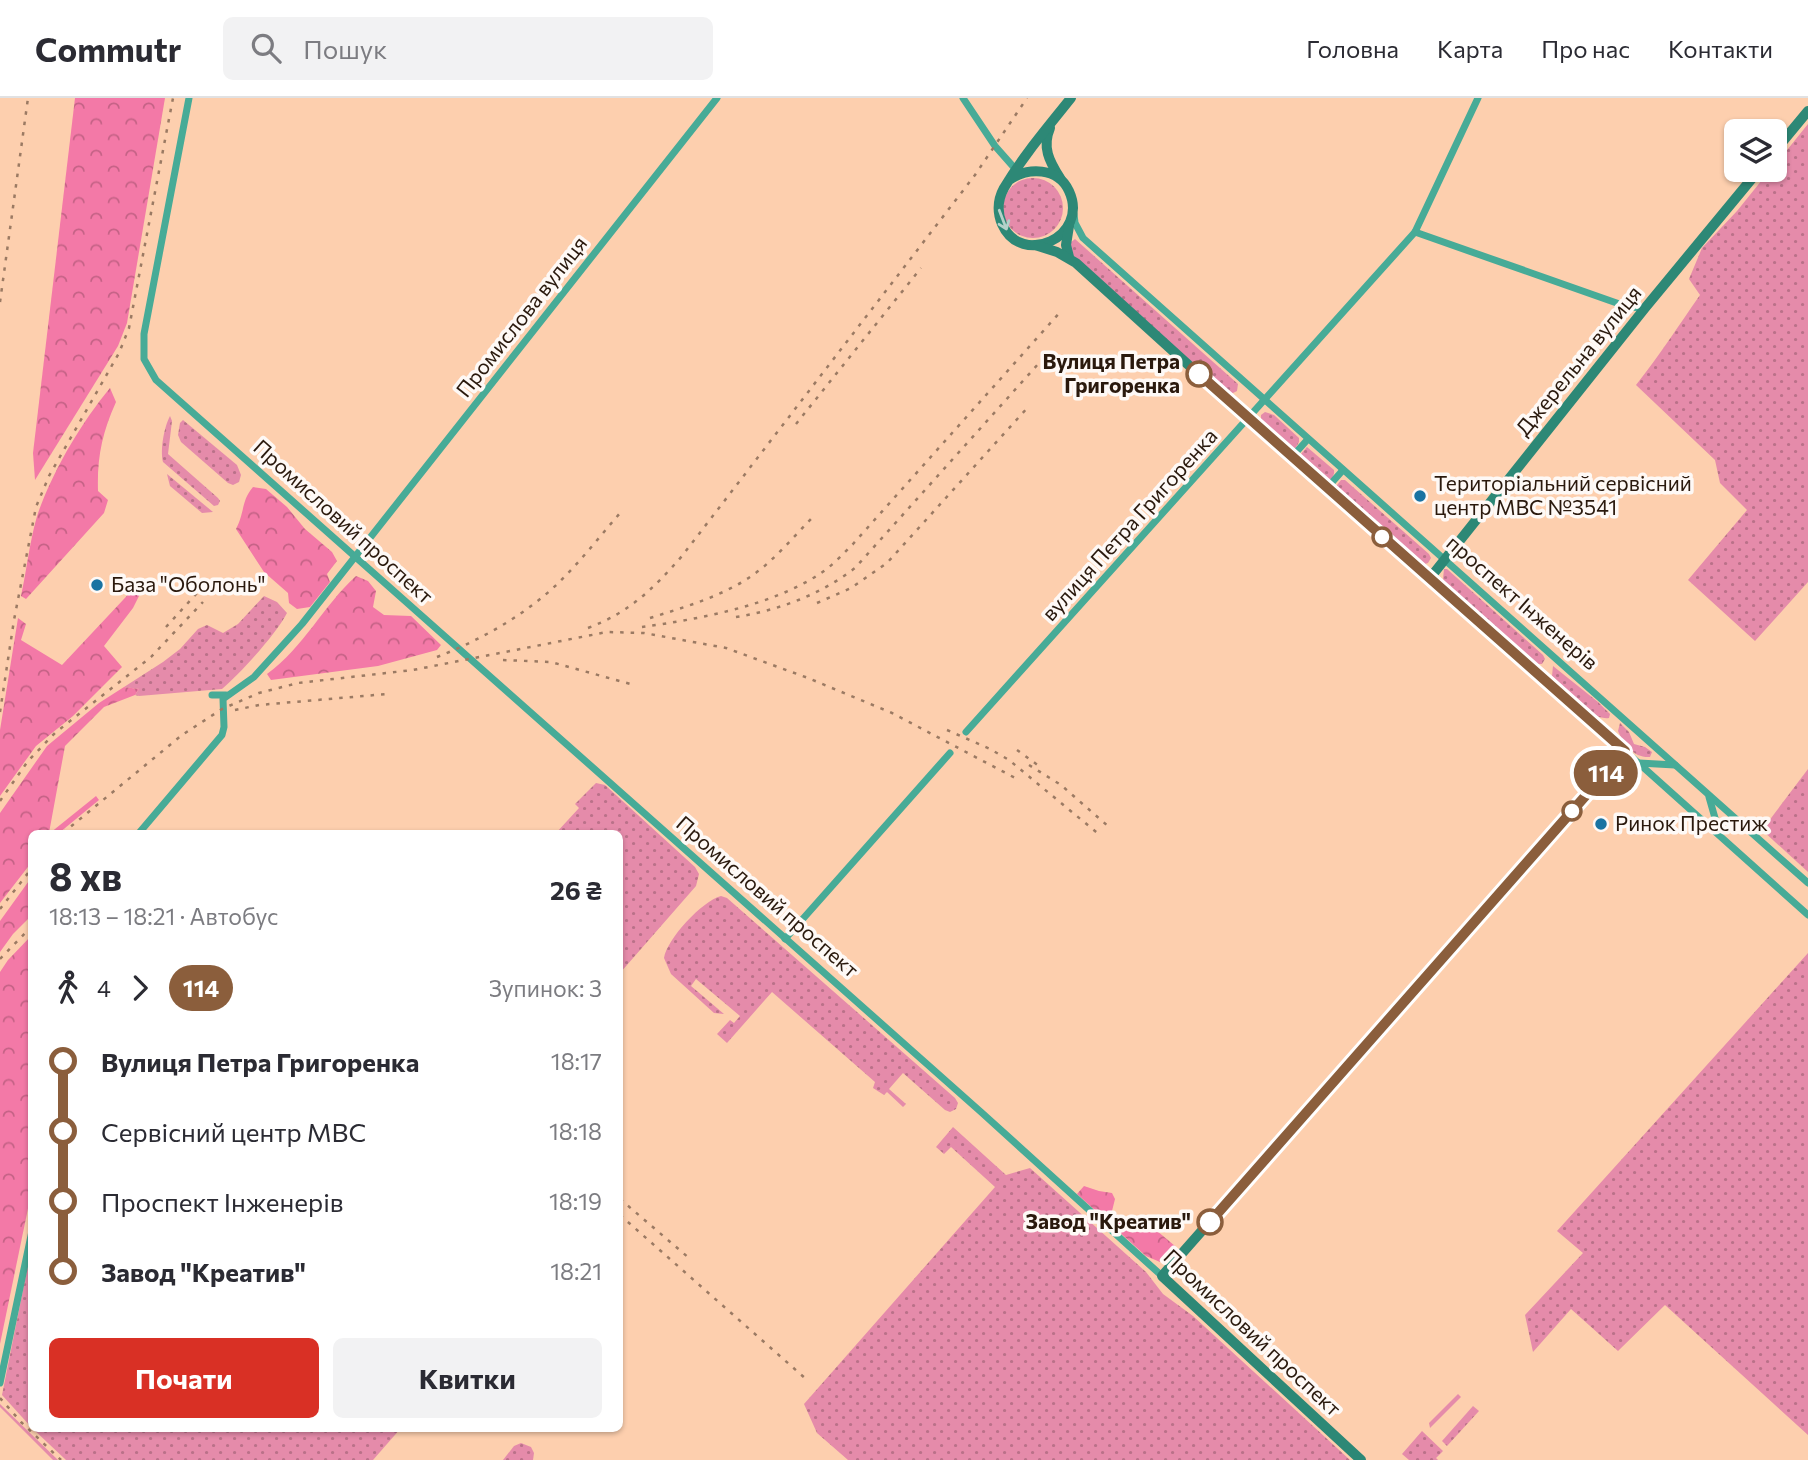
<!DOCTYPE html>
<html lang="uk">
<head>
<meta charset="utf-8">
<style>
  :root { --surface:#fff; --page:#f2f2f3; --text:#2b2b33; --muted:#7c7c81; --line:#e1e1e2; --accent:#d93025 }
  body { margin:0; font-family:Commissioner,sans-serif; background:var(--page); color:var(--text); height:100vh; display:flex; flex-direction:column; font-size:26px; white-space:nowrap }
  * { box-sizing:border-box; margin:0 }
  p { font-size:23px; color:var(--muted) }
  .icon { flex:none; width:38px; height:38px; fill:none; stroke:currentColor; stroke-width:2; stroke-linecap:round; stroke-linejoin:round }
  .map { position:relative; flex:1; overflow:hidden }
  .drawer { position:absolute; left:28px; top:732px; width:595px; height:602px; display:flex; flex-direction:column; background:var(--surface); border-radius:10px; box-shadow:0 2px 5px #0004 }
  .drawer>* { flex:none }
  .badge { padding:0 14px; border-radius:23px; font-size:24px; line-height:46px }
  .controls { position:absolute; left:1724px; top:21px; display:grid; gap:14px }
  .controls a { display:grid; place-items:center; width:63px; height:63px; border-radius:10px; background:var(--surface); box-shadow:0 2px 5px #0004; font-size:35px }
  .map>.badge { position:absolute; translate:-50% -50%; box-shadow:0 0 0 4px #fff }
  .legs { display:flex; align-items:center; gap:10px; height:77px; padding:0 21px; font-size:23px }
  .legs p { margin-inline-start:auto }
  .summary { display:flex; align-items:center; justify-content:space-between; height:119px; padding:0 21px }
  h1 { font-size:38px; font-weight:700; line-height:52px }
  .button { display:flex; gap:14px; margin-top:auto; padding:14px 21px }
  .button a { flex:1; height:80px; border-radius:10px; background:var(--accent); color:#fff; font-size:28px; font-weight:700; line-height:80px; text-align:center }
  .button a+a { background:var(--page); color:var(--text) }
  ul { padding:0 21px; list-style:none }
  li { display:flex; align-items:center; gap:24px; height:70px; font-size:26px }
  li i { display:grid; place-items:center; width:10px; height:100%; margin:0 9px; background:currentColor }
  li i::after { content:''; width:18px; height:18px; margin:-9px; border:5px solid; border-radius:50%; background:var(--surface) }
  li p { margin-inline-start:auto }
  li:first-child i { background:linear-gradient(#0000 50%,currentColor 0) }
  li:last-child i { background:linear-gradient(currentColor 50%,#0000 0) }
  header { display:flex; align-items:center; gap:42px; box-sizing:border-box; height:98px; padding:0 35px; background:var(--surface); border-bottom:2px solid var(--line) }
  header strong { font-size:33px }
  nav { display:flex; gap:38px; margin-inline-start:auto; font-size:24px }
  .search { width:490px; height:63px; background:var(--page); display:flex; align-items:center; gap:18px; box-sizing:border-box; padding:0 24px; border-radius:10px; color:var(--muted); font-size:26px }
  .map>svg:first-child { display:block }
  .grass { fill:url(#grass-dots) }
  .forest { fill:url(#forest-crowns) }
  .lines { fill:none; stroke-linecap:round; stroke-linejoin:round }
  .street { stroke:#47ab97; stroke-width:7 }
  .secondary { stroke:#2d8876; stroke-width:10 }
  .rail { stroke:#9b7a63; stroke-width:2.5; stroke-dasharray:3.5 7; stroke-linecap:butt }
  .oneway { stroke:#b5d1c9 }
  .line-1-casing { stroke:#fff; stroke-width:16 }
  .line-1 { stroke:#8b5e3c; stroke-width:10 }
  .stop-1-dot { fill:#fff; stroke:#8b5e3c; stroke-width:3.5 }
  .poi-dot { fill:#1973a2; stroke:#fef9f6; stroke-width:2.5 }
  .labels { text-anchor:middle; stroke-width:7; stroke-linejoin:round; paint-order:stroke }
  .street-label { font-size:21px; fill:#2a190d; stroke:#fef9f6 }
  .stop-label { font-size:21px; font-weight:bold; fill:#2a190d; stroke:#fef9f6; text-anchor:end }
  .poi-label { font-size:21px; fill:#2a190d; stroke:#fef9f6; text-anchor:start }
</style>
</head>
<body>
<header>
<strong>Commutr</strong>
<div class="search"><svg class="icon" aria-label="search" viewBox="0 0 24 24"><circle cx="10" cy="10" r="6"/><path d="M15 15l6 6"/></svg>Пошук</div>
<nav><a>Головна</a><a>Карта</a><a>Про нас</a><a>Контакти</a></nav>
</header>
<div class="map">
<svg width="1808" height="1362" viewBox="0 0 1808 1362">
  <defs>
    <pattern id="grass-dots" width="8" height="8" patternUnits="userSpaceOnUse" patternTransform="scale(1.75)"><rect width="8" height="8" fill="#e58baa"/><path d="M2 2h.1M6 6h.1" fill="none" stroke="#ba7189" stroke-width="1.8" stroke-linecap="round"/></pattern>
    <pattern id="forest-crowns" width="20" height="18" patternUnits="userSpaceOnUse" patternTransform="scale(1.75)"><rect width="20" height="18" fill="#f379a7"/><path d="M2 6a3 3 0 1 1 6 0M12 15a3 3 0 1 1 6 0" fill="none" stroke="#c56286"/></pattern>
  </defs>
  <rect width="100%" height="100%" fill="#fdcfae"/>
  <g class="grass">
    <path d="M1808,26v458l-53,59 -67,-61 59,-70 -27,-27 -5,-23 -79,-75c23,-29 43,-60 64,-90l-11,-16 13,-31 35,-37 33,-41h4l1,-5z"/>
    <circle cx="1033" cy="110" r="30"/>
    <path d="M1075,141l163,145 -1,7 -8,4 -157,-139 -2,-13z"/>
    <path d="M1265,314l9,3 25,23v4l-4,7 -7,-1 -27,-24v-9z"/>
    <path d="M170,318l2,5 -4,33 50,44 2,3 -2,4 -4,1 -51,-44c-3,-12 1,-35 7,-46z"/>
    <path d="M183,322l54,45 4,10 -2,7 -6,3 -5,-2 -47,-41 -3,-7 2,-12z"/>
    <path d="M1307,349l27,23c1,5 -3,11 -8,13l-25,-23v-6z"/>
    <path d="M167,376l46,38 -11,1 -32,-27z"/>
    <path d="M1341,382h4l84,74 2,4 -3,5 -6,2c-16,-11 -27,-25 -41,-37 -16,-13 -32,-25 -47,-39z"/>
    <path d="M1444,471h3l96,86 2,4 -3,5h-6l-7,-4 -59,-55 -23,-19 -4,-7z"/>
    <path d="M264,498l13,6 10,11c-10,20 -47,61 -65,76l-83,7 -4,-1 4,-6 -15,-2 39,-25 17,-13 18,-20 9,-4 16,8 15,-9z"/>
    <path d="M1553,568l45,36 12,12 -1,4c-19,3 -42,-29 -57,-42z"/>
    <path d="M1620,625l9,9 5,12 11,3 7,5 -2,5c-16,1 -26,-12 -32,-26z"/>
    <path d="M1808,671v103l-46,-42z"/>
    <path d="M596,685l9,2 90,82 4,7 -3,12 -76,87v-140h-64l23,-25 -4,-4z"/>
    <path d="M721,798l6,2 228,200 3,5 -2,6 -6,3 -5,-2 -42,-37 -14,16 17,15 -3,3 -16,-15 -3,3 -11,-7 2,-6 -103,-90 -45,51 -10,-9 13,-14 4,3 6,-7 -44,-37 -5,7 33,28 -10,-1 -43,-39 -7,-16c3,-19 38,-57 57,-62z"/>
    <path d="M1808,855v482l-143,-130 -47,46 -47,-42 -38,43 -8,-37 58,-62 -26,-22z"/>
    <path d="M953,1029l53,48 24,-7 116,104 17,22 30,22 157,144h-502l-31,-27 -13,-29 191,-217 -44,-40 -7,7 -8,-7z"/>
    <path d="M31,1152v177l-29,-32z"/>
    <path d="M1458,1296l3,3 -31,31 -1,-5z"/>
    <path d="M0,1306l58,56h-5l-53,-53z"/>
    <path d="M1473,1308l6,5 -32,35 -5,-5z"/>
    <path d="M32,1330h369l-28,32h-307z"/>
    <path d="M1422,1333l21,20 -7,7 2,2h-29l-7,-6z"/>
    <path d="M521,1345l10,4 3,6 -1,7h-30l11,-14z"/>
  </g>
  <g class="forest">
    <path d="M75,0h90l-38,225 -9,23 -83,134 -2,-27z"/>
    <path d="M110,290l6,14c-14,31 -19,56 -18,89l10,9 -4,13 -78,86 -5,-3c6,-26 10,-67 20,-91 16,-41 41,-83 69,-117z"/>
    <path d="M253,389l13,2 21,18 18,22 27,23 5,9 -10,13 3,8 -20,25 -13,2 -8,-6 -1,-10 -24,-21 -28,-43c9,-17 5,-28 17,-42z"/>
    <path d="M356,478l12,5 8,10 -3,16 11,8 27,1 30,29 -4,5 -59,16 -107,14 -4,-6c37,-27 56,-68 89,-98z"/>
    <path d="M138,486l4,6 -9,18 -29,38 18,21 -49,49 -37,30 -36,50v-66l18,-112 8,6 -5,16 41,25z"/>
    <path d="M124,589l15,2 -4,6 -31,12 -39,39 -16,87h-17l-1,30 -31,40v-90l47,-67 52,-43z"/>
    <path d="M96,698l3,4 -40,33h-9z"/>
    <path d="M31,780v38l-18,18 -13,18v-31z"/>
    <path d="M31,838v258l-31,150v-372l8,-12z"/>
    <path d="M1084,1088l15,5 13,2 3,6 -3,12 20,15 12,-6 31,26 3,4 -4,7 -14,5 -14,-6 -69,-62z"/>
  </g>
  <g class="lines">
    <g class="street">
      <path d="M189,0l-45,236v25l12,21 825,732 181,164"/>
      <path d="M963,0l32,48 22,25"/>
      <path d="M1074,116l1,9 8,15 725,645"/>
      <path d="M1415,134l213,75 17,1"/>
      <path d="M1291,360l17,-19"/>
      <path d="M1327,390l16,-18"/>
      <path d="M212,597h14"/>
      <path d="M966,634l449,-500 63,-134"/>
      <path d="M1625,653l183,164"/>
      <path d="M1639,665l36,2"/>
      <path d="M1709,699l10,35"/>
      <path d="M139,735l83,-98 2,-8 -1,-28 31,-22 48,-53 415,-526"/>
      <path d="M785,841l165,-186"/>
      <path d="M0,1285l32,-152"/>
    </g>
    <g class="secondary">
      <path d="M1050,30c-8,19 -1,33 10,50"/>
      <path d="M1774,54l34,-41"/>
      <path d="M1009,82c19,-13 49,-13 60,11 21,46 -48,77 -67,33 -5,-12 -4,-25 2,-36 19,-32 44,-61 67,-90"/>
      <path d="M1069,128l-3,19 3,12"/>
      <path d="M1035,147l22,7 19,11 215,195 334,293 -463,525 199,184"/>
      <path d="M1430,480l215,-270 114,-138"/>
    </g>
    <g class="rail">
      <path d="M0,204l28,-204"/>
      <path d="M796,326l125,-156"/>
      <path d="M817,505l34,-15 36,-25 142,-157"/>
      <path d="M736,519c43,-7 84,-22 119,-49l193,-215"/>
      <path d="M650,520c35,-11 70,-21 100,-41 24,-16 43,-40 63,-60"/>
      <path d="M166,529l42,-46"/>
      <path d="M642,529c57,-8 130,-21 179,-54 12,-8 22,-19 32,-29l209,-234"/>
      <path d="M588,530c42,-16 65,-39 94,-72l293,-381 52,-77"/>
      <path d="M437,559c41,-16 83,-39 116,-69 25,-23 46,-51 68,-76"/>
      <path d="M503,562l48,2 83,23"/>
      <path d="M235,612l24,-5 128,-11"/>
      <path d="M0,614l14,-92 22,-113 13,-31 70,-123 10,-25 44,-230"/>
      <path d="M947,632l43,19 19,11 92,76"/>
      <path d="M1017,652l22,16"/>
      <path d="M1029,667l32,20 48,42"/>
      <path d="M0,703l28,-40 27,-28 96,-76 52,-55"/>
      <path d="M63,735l119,-98 40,-26 37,-16 39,-10 115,-13 194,-38 37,1 82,15 82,30 84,35 127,67"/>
      <path d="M0,811l32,-41"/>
      <path d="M0,861l32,-33"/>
      <path d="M620,1101l69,59"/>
      <path d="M620,1117l186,164"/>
      <path d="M0,1300l21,24 40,38"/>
    </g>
  </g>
  <defs><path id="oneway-shaft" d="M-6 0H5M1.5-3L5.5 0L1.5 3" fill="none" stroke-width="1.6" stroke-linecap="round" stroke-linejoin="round" transform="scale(1.75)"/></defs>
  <use class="oneway" href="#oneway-shaft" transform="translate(1003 122) rotate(69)"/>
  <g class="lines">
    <defs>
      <path id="line-1" d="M1199,276l426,377 -415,471"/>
    </defs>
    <use href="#line-1" class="line-1-casing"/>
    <use href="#line-1" class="line-1"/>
  </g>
  <g class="stop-1-dot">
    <circle cx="1199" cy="276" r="12"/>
    <circle cx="1382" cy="439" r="9"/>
    <circle cx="1572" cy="713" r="9"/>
    <circle cx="1210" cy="1124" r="12"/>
  </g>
  <g class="poi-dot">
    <circle cx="1420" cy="398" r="7"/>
    <circle cx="97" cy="487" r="7"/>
    <circle cx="1601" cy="726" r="7"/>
  </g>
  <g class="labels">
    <g class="street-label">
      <text transform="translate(522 219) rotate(-52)" y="7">Промислова вулиця</text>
      <text transform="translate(1579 263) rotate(-51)" y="7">Джерельна вулиця</text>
      <text transform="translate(343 424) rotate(42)" y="7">Промисловий проспект</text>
      <text transform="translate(1130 427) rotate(-48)" y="7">вулиця Петра Григоренка</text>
      <text transform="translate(1522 505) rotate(41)" y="7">проспект Інженерів</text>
      <text transform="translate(767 799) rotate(41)" y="7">Промисловий проспект</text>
      <text transform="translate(1252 1235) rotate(43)" y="7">Промисловий проспект</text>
    </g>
    <g class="stop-label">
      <text x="1180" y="271">Вулиця Петра<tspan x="1180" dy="24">Григоренка</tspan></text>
      <text x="1191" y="1131">Завод "Креатив"</text>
    </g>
    <g class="poi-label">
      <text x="1434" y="393">Територіальний сервісний<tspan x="1434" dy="24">центр МВС №3541</tspan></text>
      <text x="111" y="494">База "Оболонь"</text>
      <text x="1615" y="733">Ринок Престиж</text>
    </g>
  </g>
</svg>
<div class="controls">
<a><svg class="icon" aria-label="layers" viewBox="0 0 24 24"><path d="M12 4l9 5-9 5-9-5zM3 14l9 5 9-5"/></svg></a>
</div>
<b class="badge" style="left:1606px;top:675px;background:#8b5e3c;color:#fff">114</b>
<section class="drawer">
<div class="summary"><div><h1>8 хв</h1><p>18:13 – 18:21 · Автобус</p></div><b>26 ₴</b></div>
<div class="legs"><svg class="icon" aria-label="walk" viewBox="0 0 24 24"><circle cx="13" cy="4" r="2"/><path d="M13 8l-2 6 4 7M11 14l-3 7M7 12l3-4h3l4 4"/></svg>4<svg class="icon" aria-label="forward" viewBox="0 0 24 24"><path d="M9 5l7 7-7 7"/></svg><b class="badge" style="background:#8b5e3c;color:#fff">114</b><p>Зупинок: 3</p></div>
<ul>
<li><i style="color:#8b5e3c"></i><b>Вулиця Петра Григоренка</b><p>18:17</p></li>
<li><i style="color:#8b5e3c"></i><span>Сервісний центр МВС</span><p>18:18</p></li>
<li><i style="color:#8b5e3c"></i><span>Проспект Інженерів</span><p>18:19</p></li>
<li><i style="color:#8b5e3c"></i><b>Завод &quot;Креатив&quot;</b><p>18:21</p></li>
</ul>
<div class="button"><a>Почати</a><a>Квитки</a></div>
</section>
</div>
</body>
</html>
